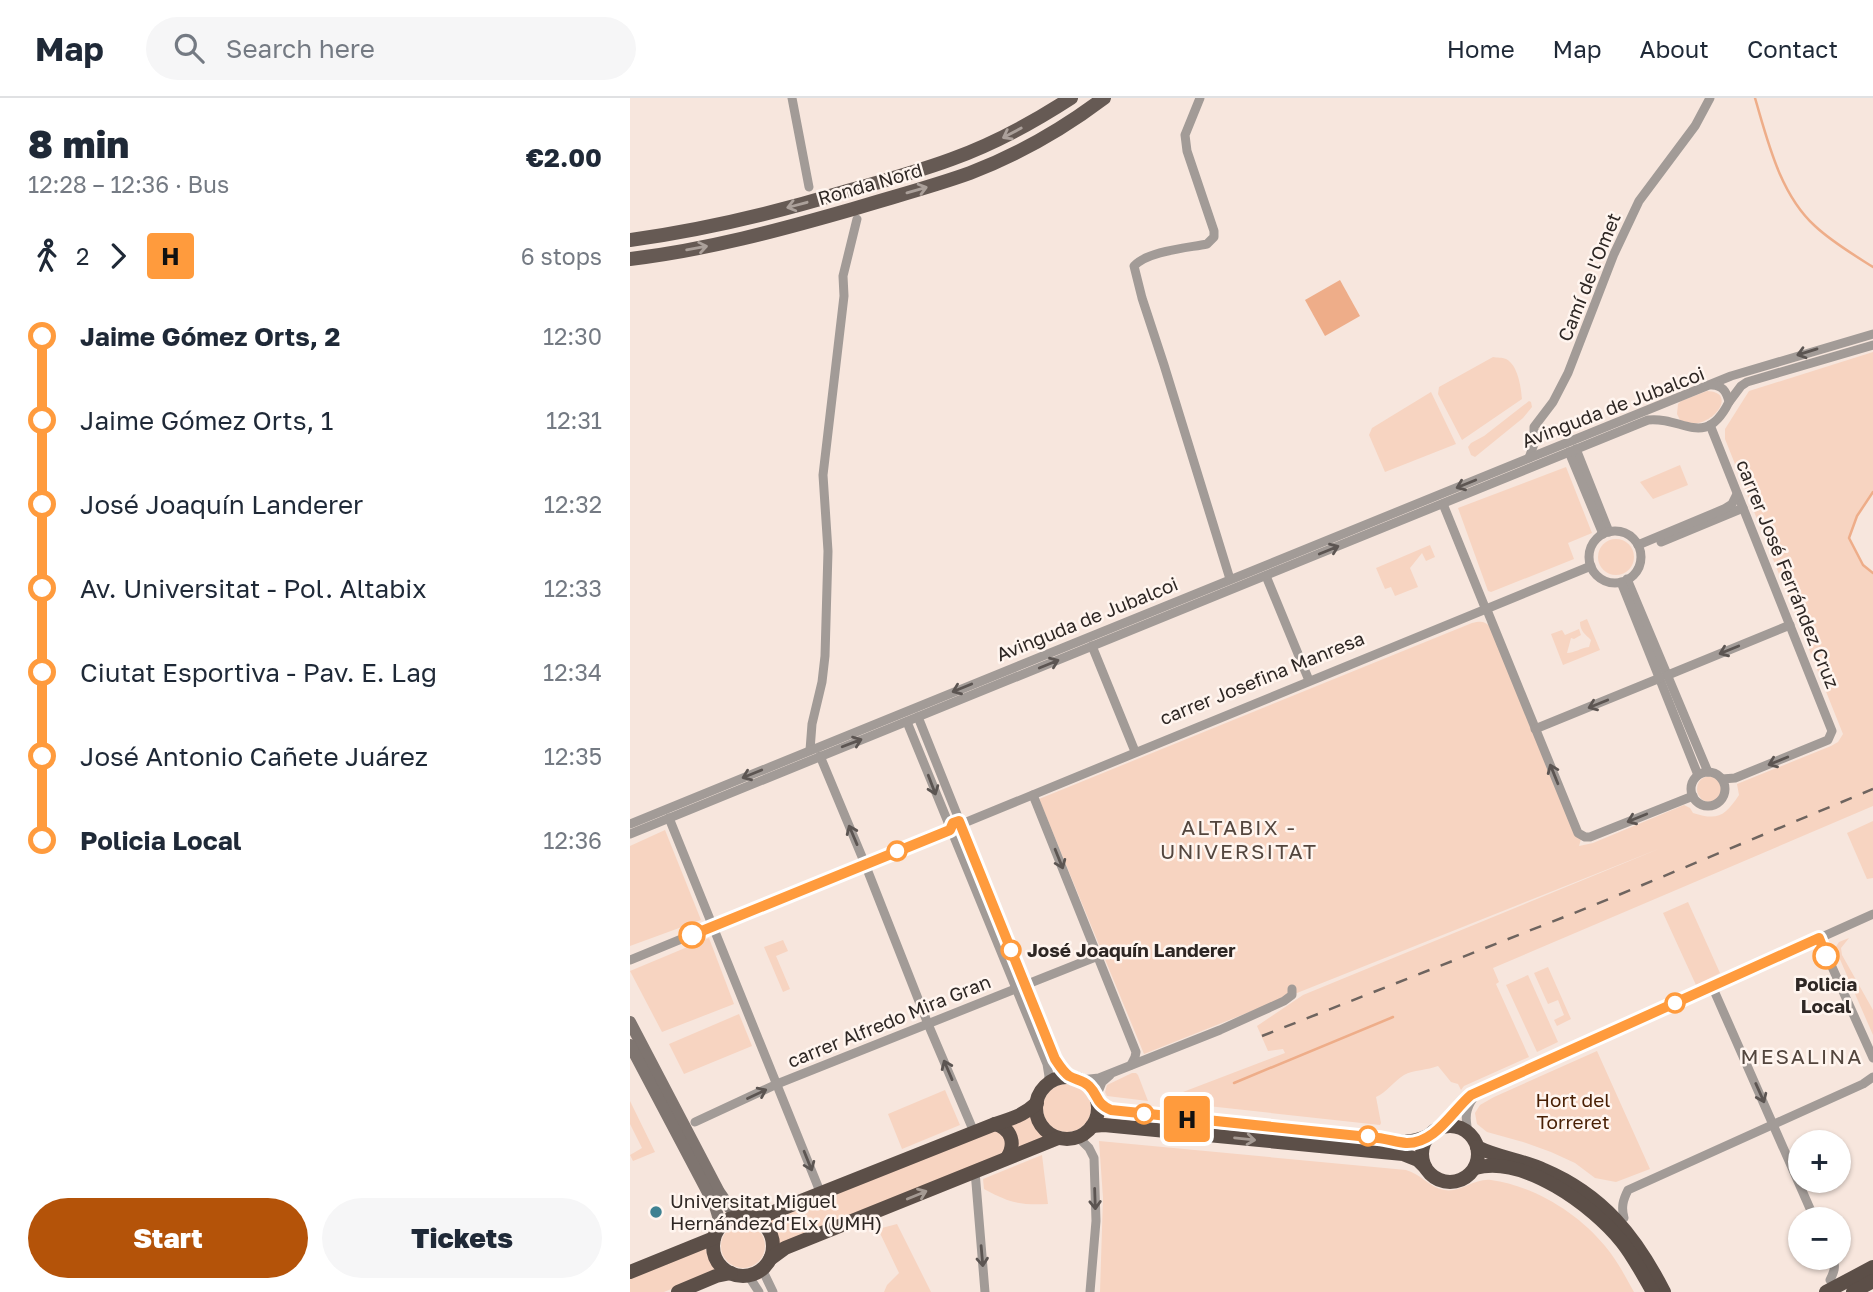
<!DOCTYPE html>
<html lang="en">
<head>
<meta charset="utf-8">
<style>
  :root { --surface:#fff; --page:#f6f6f7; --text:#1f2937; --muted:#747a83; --line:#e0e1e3; --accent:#b45309 }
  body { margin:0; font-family:"Golos Text",sans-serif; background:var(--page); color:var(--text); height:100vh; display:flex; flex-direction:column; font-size:26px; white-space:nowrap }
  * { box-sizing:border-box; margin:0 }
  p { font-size:23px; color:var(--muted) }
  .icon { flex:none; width:38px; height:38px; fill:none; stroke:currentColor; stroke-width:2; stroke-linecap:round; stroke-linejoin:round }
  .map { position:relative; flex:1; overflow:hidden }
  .side { display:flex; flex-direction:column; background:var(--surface); width:630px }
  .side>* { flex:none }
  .badge { padding:0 14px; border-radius:5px; font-size:24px; line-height:46px }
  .controls { position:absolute; left:1158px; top:1032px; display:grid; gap:14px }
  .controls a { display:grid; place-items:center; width:63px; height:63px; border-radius:50%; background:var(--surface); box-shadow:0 2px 5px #0004; font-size:35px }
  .map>.badge { position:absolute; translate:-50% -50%; box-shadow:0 0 0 4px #fff }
  .legs { display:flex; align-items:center; gap:10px; height:77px; padding:0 28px; font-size:23px }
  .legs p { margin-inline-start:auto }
  .summary { display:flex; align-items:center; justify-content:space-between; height:119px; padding:0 28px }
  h1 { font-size:38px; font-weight:800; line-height:52px }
  .primary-button { display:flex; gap:14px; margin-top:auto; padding:14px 28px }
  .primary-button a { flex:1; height:80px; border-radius:42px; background:var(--accent); color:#fff; font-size:28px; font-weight:800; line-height:80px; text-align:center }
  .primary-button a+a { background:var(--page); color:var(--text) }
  ul { padding:0 28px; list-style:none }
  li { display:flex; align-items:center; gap:24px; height:84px; font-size:26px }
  li i { display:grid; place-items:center; width:10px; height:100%; margin:0 9px; background:currentColor }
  li i::after { content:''; width:18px; height:18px; margin:-9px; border:5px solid; border-radius:50%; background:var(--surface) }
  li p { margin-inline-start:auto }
  li:first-child i { background:linear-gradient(#0000 50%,currentColor 0) }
  li:last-child i { background:linear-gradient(currentColor 50%,#0000 0) }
  header { display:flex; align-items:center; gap:42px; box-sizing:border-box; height:98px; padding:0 35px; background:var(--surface); border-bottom:2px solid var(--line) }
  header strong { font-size:33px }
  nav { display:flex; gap:38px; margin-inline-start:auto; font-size:24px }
  .search { width:490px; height:63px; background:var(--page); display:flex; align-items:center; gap:18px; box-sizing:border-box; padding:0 24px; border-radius:38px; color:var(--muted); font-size:26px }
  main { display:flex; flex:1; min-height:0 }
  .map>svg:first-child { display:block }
  .green { fill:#f7d4c1 }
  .water { fill:#eead89 }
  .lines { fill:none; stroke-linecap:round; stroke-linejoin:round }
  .stream { stroke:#eead89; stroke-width:2.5 }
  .minor { stroke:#a29b97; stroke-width:9 }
  .secondary { stroke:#7f7570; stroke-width:12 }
  .primary { stroke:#665a54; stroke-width:14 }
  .trunk { stroke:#5c4f48; stroke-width:14 }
  .rail { stroke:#6e645f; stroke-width:2.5; stroke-dasharray:12 12; stroke-linecap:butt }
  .oneway { stroke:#aba09a }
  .oneway2 { stroke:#5c5552 }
  .oneway3 { stroke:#a59a93 }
  .line-1-casing { stroke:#fff; stroke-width:16 }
  .line-1 { stroke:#ff9b3d; stroke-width:10 }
  .stop-1-dot { fill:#fff; stroke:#ff9b3d; stroke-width:3.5 }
  .poi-dot { fill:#3f8192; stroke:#fff5ef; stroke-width:2.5 }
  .labels { text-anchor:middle; stroke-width:5; stroke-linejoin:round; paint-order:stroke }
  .street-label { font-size:19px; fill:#2e2724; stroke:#fff5ef }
  .stop-label { font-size:19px; font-weight:bold; fill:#2e2724; stroke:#fff5ef; text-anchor:start }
  .park-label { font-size:19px; fill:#492005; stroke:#fff5ef }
  .poi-label { font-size:19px; fill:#2e2724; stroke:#fff5ef; text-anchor:start }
  .neighbourhood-label { font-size:21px; letter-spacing:2px; fill:#53463e; stroke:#fff5ef }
</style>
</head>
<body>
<header>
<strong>Map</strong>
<div class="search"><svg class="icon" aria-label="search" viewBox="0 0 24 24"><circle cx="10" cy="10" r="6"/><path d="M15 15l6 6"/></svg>Search here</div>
<nav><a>Home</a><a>Map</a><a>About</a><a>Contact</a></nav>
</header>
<main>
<section class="side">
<div class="summary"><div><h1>8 min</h1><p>12:28 – 12:36 · Bus</p></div><b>€2.00</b></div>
<div class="legs"><svg class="icon" aria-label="walk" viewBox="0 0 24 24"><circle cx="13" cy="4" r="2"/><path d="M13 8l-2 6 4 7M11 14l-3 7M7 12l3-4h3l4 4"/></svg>2<svg class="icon" aria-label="forward" viewBox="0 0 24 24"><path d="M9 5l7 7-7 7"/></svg><b class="badge" style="background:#ff9b3d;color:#111">H</b><p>6 stops</p></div>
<ul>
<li><i style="color:#ff9b3d"></i><b>Jaime Gómez Orts, 2</b><p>12:30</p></li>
<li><i style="color:#ff9b3d"></i><span>Jaime Gómez Orts, 1</span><p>12:31</p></li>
<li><i style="color:#ff9b3d"></i><span>José Joaquín Landerer</span><p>12:32</p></li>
<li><i style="color:#ff9b3d"></i><span>Av. Universitat - Pol. Altabix</span><p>12:33</p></li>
<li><i style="color:#ff9b3d"></i><span>Ciutat Esportiva - Pav. E. Lag</span><p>12:34</p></li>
<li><i style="color:#ff9b3d"></i><span>José Antonio Cañete Juárez</span><p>12:35</p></li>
<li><i style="color:#ff9b3d"></i><b>Policia Local</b><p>12:36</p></li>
</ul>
<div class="primary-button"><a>Start</a><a>Tickets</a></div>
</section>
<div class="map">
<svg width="1243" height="1194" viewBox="0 0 1243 1194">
  <rect width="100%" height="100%" fill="#f7e6dd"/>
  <g class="green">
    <path d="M1243,254v140l-16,24 -8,22 14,27 10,8v233l-380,162 6,14 -3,2 33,73 -65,29 -3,4 -3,-6 -7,-2 -13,-16c-10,4 -25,4 -34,9 -11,7 -17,17 -28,22l5,26 -1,2 -218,-24v-1l123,-47 -2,-4 -15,2 -11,-25 46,-31 358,-147 -517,206 -105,-255 433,-176c9,-2 13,-2 18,4l91,212 -2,7 14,-3 91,-38 6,3 3,5c25,8 32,3 46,-18l-2,-11 94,-38 7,-4 5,-8 -118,-295v-10l24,-38z"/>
    <path d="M863,259c4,1 9,0 13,2 12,6 15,28 16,40l-60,41 -24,-46 1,-7z"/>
    <path d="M1077,293c35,1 0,45 -27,29l-3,-6 1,-10 3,-3z"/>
    <path d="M801,294l25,52 -71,28 -16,-37 3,-7z"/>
    <path d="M899,303l2,1 1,5 -9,11 -48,39 -4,-2 -3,-8 3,-4 13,-7z"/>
    <path d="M1050,367l8,20 -35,14 -13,-17z"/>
    <path d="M936,369l26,66 -24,10 6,16 -83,33 -3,-1 -30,-83z"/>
    <circle cx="986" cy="459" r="18"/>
    <path d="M800,447l5,12 -9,4 -4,-8 -12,15 8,19 -23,9 -4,-9 -6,2 -9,-21z"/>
    <path d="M957,521l13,31 -37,15 -12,-31 11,-4 3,5 14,-6 2,6 -7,4 -3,-1 -4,15c7,0 14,-5 22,-6l2,-7c-6,-6 -11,-9 -11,-18z"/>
    <circle cx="1080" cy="691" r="13"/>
    <path d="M1243,723v57l-6,1 -20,-46z"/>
    <path d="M35,732l36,90 -71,26v-100z"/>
    <path d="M1058,804l32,71 -24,12 -33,-72z"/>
    <path d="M79,840l25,66 -72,28 -32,-61z"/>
    <path d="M1219,840l-8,10 1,7 31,55v25l-38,-87 4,-6z"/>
    <path d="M153,842l5,11 -12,5 14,33 -7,3 -19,-45z"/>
    <path d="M918,869l23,52 -14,7 -3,-6 10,-5 -6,-15 -10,4 -14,-31z"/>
    <path d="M898,877l30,67 -21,10 -31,-67z"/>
    <path d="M109,916l13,32 -68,28 -15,-30z"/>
    <path d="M967,953l53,118 -34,13 -21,-4 -20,-15 -24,-11 -28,-10 -36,-10 -10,-8 -2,-11 5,-8 14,-8z"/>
    <path d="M502,975h4l2,2 10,26 -41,-5 -2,-4 2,-7z"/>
    <circle cx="437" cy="1010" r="24"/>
    <path d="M315,992l15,35 -58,24 -14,-35z"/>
    <path d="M0,1003l25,51 -22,9 -3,-6 12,-7 -12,-24z"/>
    <path d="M402,1016l6,15 9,9 -29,12 -10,-26z"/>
    <path d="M364,1030l10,5 2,22 -226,93 -3,-15 -9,-12z"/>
    <path d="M469,1043l307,29c15,4 23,17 38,20 17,3 30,-12 47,-10 43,6 87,33 114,66 12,14 20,30 29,46h-534l3,-94z"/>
    <path d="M412,1057l6,49c-29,1 -38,-1 -64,-15l-1,-10z"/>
    <circle cx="113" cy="1148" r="22"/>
    <path d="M267,1126l34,68h-47l3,-7 12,-12 -21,-44z"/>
    <path d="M72,1145l15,27 -53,22h-34v-20z"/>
  </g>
  <path class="water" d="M710,182l20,36 -35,20 -20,-36z"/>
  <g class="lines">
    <g class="stream">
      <path d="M1125,0c13,44 25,96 60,128 17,16 39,29 58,41"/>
      <path d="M1243,394l-16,24 -8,22 14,27 10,8"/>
      <path d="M604,985l159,-66"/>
    </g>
    <g class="minor">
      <path d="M162,0l17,89"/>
      <path d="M570,0l-15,37 2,16 27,80v6l-7,7c-20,4 -59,7 -73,22l8,32 22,67 66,214"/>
      <path d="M1099,304l12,-16 6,-4 126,-37"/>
      <path d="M1080,327l122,306 -4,9 -93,38 -13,1"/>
      <path d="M946,351l33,83"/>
      <path d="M939,354l34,82"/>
      <path d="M899,360l5,-14v-17l19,-25 15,-29 46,-119 25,-53 56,-75 15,-28"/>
      <path d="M813,406l41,101"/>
      <circle cx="985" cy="459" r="26"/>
      <path d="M1031,444l82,-34"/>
      <path d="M1008,447l86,-36 8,-5 5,-10"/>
      <path d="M636,478l42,102"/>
      <path d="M997,481l81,193"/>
      <path d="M991,484l77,193"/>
      <path d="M857,512l91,223 7,4h5l103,-41"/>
      <path d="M462,548l42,103"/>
      <path d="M1038,577l122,-50"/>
      <path d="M288,619l137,342 7,11 9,7"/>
      <path d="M277,624l140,342 2,12 -1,7"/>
      <path d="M905,631l125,-51"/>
      <path d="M180,652l2,-26 10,-42 3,-26 3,-105 -5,-76 21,-179 -1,-20 14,-57"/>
      <path d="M190,658l45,108 63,160 46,108"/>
      <circle cx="1078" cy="691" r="17"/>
      <path d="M403,697l103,257 -1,5 -4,8"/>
      <path d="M39,720l152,376"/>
      <path d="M0,726l1101,-448 142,-42"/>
      <path d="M0,736l1018,-414c35,-4 57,30 81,-18 -2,-9 -6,-17 -17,-17"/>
      <path d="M1189,840l54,120"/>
      <path d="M0,862l961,-394"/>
      <path d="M1082,888l103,234"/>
      <path d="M451,982l18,-2 121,-48 64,-29 8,-6v-6"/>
      <path d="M466,999l6,-15 8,-7"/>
      <path d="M65,1024l82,-38 321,-128"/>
      <path d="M809,1030l32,-33 402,-181"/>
      <path d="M838,1034c-3,-14 -3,-23 6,-35"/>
      <path d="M448,1039l11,11 5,10 2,63 -6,71"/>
      <path d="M345,1073l10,121"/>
      <path d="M994,1120c-3,-11 -1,-18 4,-28l235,-106 10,-7"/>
      <path d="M132,1171l11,23"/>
      <path d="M118,1177l11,17"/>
      <path d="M1200,1182c4,-8 6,-13 3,-22"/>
    </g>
    <g class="secondary">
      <path d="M0,924l89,170 11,16 9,8"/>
      <path d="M0,947l85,161 6,20"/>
    </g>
    <g class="primary">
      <path d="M0,142c73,-10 144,-27 214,-48 36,-10 73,-20 108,-33 42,-15 82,-37 119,-61"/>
      <path d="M0,161c76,-9 150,-29 223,-50 39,-12 78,-22 117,-36 47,-18 93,-44 134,-75"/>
    </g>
    <g class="trunk">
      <circle cx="437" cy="1010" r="31"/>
      <path d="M467,1002l6,6 8,4 267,28c21,4 30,7 50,-2"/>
      <path d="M365,1026c17,5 21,20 12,34"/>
      <circle cx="820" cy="1056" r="28"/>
      <path d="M462,1028l12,-1 299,29 15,6 7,7"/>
      <path d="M847,1049c22,11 46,13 67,23 59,25 92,67 120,122"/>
      <path d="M845,1070c49,-13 117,37 147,74 12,15 21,33 31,50"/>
      <circle cx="113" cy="1148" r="30"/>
      <path d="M126,1121l239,-95c16,-5 29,-9 42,-21"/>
      <path d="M140,1161l15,-11 273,-110"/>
      <path d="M0,1174l84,-34"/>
      <path d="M48,1194l38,-16 15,-3"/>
      <path d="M1196,1194l47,-25"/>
      <path d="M1223,1194l20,-11"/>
    </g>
    <path class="rail" d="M632,938l330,-130 281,-117"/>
  </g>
  <defs><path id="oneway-shaft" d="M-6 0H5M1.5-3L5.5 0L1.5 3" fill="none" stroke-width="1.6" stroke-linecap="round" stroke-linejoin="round" transform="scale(1.75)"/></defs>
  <g class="oneway">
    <use href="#oneway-shaft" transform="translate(382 35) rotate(152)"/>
    <use href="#oneway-shaft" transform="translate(287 92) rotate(-16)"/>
    <use href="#oneway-shaft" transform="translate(167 107) rotate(165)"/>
    <use href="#oneway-shaft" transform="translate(67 150) rotate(-10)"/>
  </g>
  <g class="oneway2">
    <use href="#oneway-shaft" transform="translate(1177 254) rotate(163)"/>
    <use href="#oneway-shaft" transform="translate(836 386) rotate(158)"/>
    <use href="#oneway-shaft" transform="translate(699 452) rotate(-22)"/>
    <use href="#oneway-shaft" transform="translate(1099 552) rotate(158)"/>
    <use href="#oneway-shaft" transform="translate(419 566) rotate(-22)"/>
    <use href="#oneway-shaft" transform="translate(332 590) rotate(158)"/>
    <use href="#oneway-shaft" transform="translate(968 606) rotate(158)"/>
    <use href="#oneway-shaft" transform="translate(222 645) rotate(-21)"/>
    <use href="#oneway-shaft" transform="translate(1148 663) rotate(158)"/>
    <use href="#oneway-shaft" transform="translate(122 676) rotate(158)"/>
    <use href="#oneway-shaft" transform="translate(924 676) rotate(-112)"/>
    <use href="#oneway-shaft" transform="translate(302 687) rotate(69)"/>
    <use href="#oneway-shaft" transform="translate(1007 720) rotate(158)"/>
    <use href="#oneway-shaft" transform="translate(223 737) rotate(-113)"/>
    <use href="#oneway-shaft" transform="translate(429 761) rotate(68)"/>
    <use href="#oneway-shaft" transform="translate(318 972) rotate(-113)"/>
    <use href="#oneway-shaft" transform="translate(1130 995) rotate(66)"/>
    <use href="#oneway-shaft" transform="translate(127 996) rotate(-25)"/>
    <use href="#oneway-shaft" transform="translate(178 1063) rotate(68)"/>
    <use href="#oneway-shaft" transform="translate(465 1101) rotate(88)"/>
    <use href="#oneway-shaft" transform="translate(352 1158) rotate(85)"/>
  </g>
  <g class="oneway3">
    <use href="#oneway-shaft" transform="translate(615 1041) rotate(6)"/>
    <use href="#oneway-shaft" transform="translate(287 1097) rotate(-22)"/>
  </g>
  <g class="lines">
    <defs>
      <path id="line-1" d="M62,837l258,-105 3,-7 6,-2 96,238c4,6 8,13 14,17 7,4 14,4 20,10 10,10 6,17 22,24l267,28c9,1 19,4 28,5 29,1 46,-32 65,-48l348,-157 7,18"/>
    </defs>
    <use href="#line-1" class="line-1-casing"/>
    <use href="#line-1" class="line-1"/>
  </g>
  <g class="stop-1-dot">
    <circle cx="267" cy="753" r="9"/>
    <circle cx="62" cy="837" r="12"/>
    <circle cx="381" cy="852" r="9"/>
    <circle cx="1196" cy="858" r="12"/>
    <circle cx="1045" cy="905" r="9"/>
    <circle cx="514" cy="1016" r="9"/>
    <circle cx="738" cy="1038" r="9"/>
  </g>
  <circle class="poi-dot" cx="26" cy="1114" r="7"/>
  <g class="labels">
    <g class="street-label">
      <text transform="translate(240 86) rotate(-16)" y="7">Ronda Nord</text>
      <text transform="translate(959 179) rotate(-68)" y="7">Camí de l'Omet</text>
      <text transform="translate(983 309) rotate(-21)" y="7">Avinguda de Jubalcoi</text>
      <text transform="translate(1158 476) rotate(68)" y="7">carrer José Ferrández Cruz</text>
      <text transform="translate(457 521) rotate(-22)" y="7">Avinguda de Jubalcoi</text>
      <text transform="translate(632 580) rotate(-22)" y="7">carrer Josefina Manresa</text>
      <text transform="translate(259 923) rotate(-22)" y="7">carrer Alfredo Mira Gran</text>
    </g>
    <g class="stop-label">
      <text x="397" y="859">José Joaquín Landerer</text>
      <text x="1196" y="893" text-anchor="middle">Policia<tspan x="1196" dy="22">Local</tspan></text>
    </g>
    <g class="park-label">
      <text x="943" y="1009">Hort del<tspan x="943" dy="22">Torreret</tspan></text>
    </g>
    <g class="poi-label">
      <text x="40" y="1110">Universitat Miguel<tspan x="40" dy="22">Hernández d'Elx (UMH)</tspan></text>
    </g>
    <g class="neighbourhood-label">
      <text x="609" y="737">ALTABIX -<tspan x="609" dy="24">UNIVERSITAT</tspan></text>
      <text x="1172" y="966">MESALINA</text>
    </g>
  </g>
</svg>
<div class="controls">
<a>+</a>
<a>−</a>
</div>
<b class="badge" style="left:557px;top:1021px;background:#ff9b3d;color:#111">H</b>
</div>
</main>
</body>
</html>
